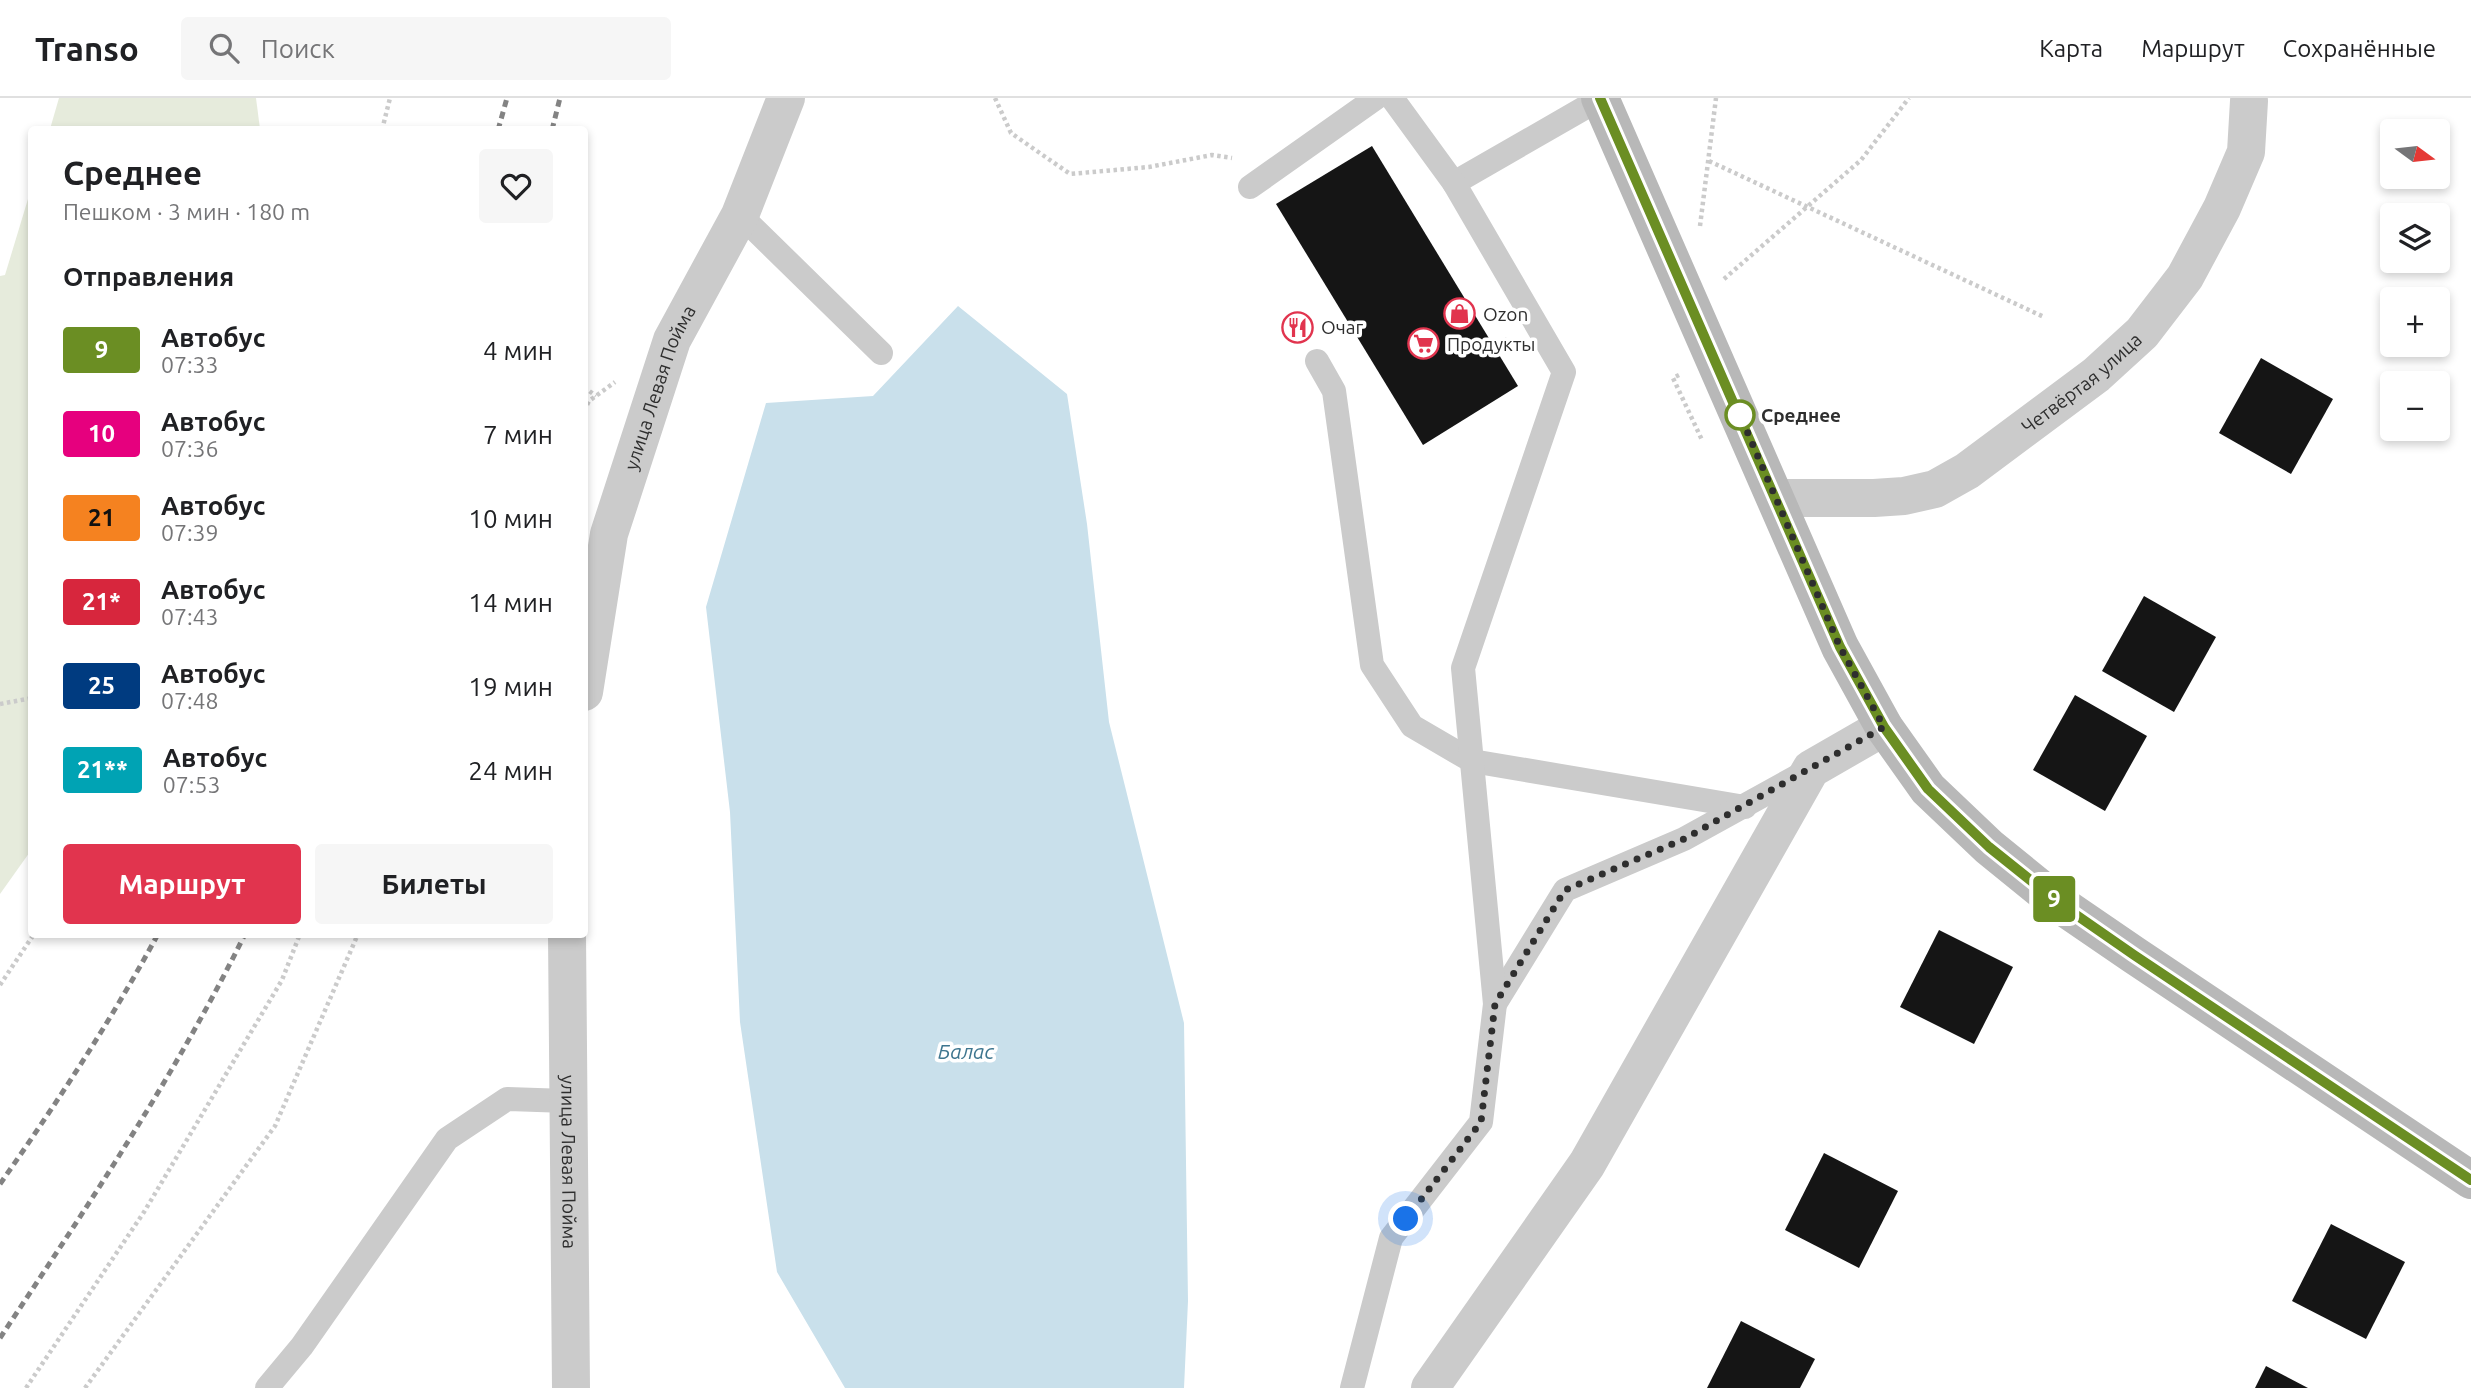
<!DOCTYPE html>
<html lang="ru">
<head>
<meta charset="utf-8">
<style>
  :root { --surface:#fff; --page:#f6f6f6; --text:#202124; --muted:#757577; --line:#e0e0e0; --accent:#e1344e }
  body { margin:0; font-family:Ubuntu,sans-serif; background:var(--page); color:var(--text); height:100vh; display:flex; flex-direction:column; font-size:26px; white-space:nowrap }
  * { box-sizing:border-box; margin:0 }
  p { font-size:23px; color:var(--muted) }
  .icon { flex:none; width:38px; height:38px; fill:none; stroke:currentColor; stroke-width:2; stroke-linecap:round; stroke-linejoin:round }
  .map { position:relative; flex:1; overflow:hidden }
  .side { position:absolute; left:28px; top:28px; width:560px; height:812px; display:flex; flex-direction:column; background:var(--surface); border-radius:7px; box-shadow:0 4px 10px #0003 }
  .side>* { flex:none }
  .badge { padding:0 14px; border-radius:5px; font-size:24px; line-height:46px }
  .needle { width:46px; rotate:105deg }
  .fabs { position:absolute; left:2380px; top:21px; display:grid; gap:14px }
  .fabs a { display:grid; place-items:center; width:70px; height:70px; border-radius:7px; background:var(--surface); box-shadow:0 4px 10px #0003; font-size:35px }
  .you { position:absolute; width:35px; height:35px; margin:-18px; border:5px solid #fff; border-radius:50%; background:#1a73e8; box-shadow:0 0 0 10px #1a73e833 }
  .map>.badge { position:absolute; translate:-50% -50%; box-shadow:0 0 0 4px #fff }
  h2 { padding:0 35px; font-size:26px; line-height:63px }
  .round { display:grid; place-items:center; flex:none; width:74px; height:74px; border-radius:7px; background:var(--page) }
  .summary { display:flex; align-items:center; justify-content:space-between; height:119px; padding:0 35px }
  h1 { font-size:33px; font-weight:700; line-height:52px }
  .primary-button { display:flex; gap:14px; margin-top:auto; padding:14px 35px }
  .primary-button a { flex:1; height:80px; border-radius:7px; background:var(--accent); color:#fff; font-size:28px; font-weight:700; line-height:80px; text-align:center }
  .primary-button a+a { background:var(--page); color:var(--text) }
  ul { padding:0; list-style:none }
  li { display:flex; align-items:center; gap:21px; height:84px; padding:0 35px }
  li div { flex:1 }
  li b { display:block; font-size:26px }
  li em { font-style:normal }
  li .badge { min-width:77px; font-weight:700; text-align:center }
  header { display:flex; align-items:center; gap:42px; box-sizing:border-box; height:98px; padding:0 35px; background:var(--surface); border-bottom:2px solid var(--line) }
  header strong { font-size:33px }
  nav { display:flex; gap:38px; margin-inline-start:auto; font-size:24px }
  .search { width:490px; height:63px; background:var(--page); display:flex; align-items:center; gap:18px; box-sizing:border-box; padding:0 24px; border-radius:7px; color:var(--muted); font-size:26px }
  .map>svg:first-child { display:block }
  .green { fill:#e6ebdc }
  .water { fill:#c9e0eb }
  .building { fill:#151515 }
  .lines { fill:none; stroke-linecap:round; stroke-linejoin:round }
  .path { stroke:#cbcbcb; stroke-width:4.5; stroke-dasharray:3.5 3.5; stroke-linecap:butt }
  .service { stroke:#cbcbcb; stroke-width:24 }
  .minor { stroke:#cbcbcb; stroke-width:38 }
  .secondary { stroke:#b8b8b8; stroke-width:38 }
  .rail { stroke:#838383; stroke-width:5; stroke-dasharray:7 5; stroke-linecap:butt }
  .line-casing { stroke:#fff; stroke-width:16 }
  .line { stroke:#6b8e23; stroke-width:10 }
  .walk { stroke:#2e2e2e; stroke-width:7; stroke-dasharray:0 12.6 }
  .stop-dot { fill:#fff; stroke:#6b8e23; stroke-width:3.5 }
  .labels { text-anchor:middle; stroke-width:7; stroke-linejoin:round; paint-order:stroke }
  .poi-label { font-size:19px; fill:#2e2e2e; stroke:#fff; text-anchor:start }
  .street-label { font-size:19px; fill:#2e2e2e; stroke:#fff }
  .stop-label { font-size:19px; font-weight:bold; fill:#2e2e2e; stroke:#fff; text-anchor:start }
  .water-label { font-size:21px; font-style:italic; fill:#3e768f; stroke:#fff }
</style>
</head>
<body>
<header>
<strong>Transo</strong>
<div class="search"><svg class="icon" aria-label="search" viewBox="0 0 24 24"><circle cx="10" cy="10" r="6"/><path d="M15 15l6 6"/></svg>Поиск</div>
<nav><a>Карта</a><a>Маршрут</a><a>Сохранённые</a></nav>
</header>
<div class="map">
<svg width="2471" height="1290" viewBox="0 0 2471 1290">
  <rect width="100%" height="100%" fill="#fff"/>
  <g class="green">
    <path d="M59,0h197l4,31h-210z"/>
    <path d="M31,91l1,660 -32,45v-618l5,-1z"/>
  </g>
  <path class="water" d="M958,208l109,88 20,130 22,198 75,301 4,278 -4,87h-339l-68,-116 -37,-250 -10,-210 -24,-205 60,-204 107,-7z"/>
  <g class="building">
    <path d="M1372,48l146,240 -95,59 -147,-241z"/>
    <path d="M2261,260l72,41 -42,75 -72,-41z"/>
    <path d="M2144,498l72,41 -42,75 -72,-41z"/>
    <path d="M2075,597l72,41 -42,75 -72,-41z"/>
    <path d="M1939,832l74,37 -39,77 -74,-37z"/>
    <path d="M1824,1055l74,38 -39,77 -74,-38z"/>
    <path d="M2331,1126l74,38 -39,77 -74,-38z"/>
    <path d="M1741,1223l74,38 -15,29h-93z"/>
    <path d="M2266,1268l42,22h-53z"/>
  </g>
  <g class="lines">
    <g class="path">
      <path d="M995,0l16,35 59,41 79,-7 63,-12 20,3"/>
      <path d="M382,32l8,-32"/>
      <path d="M1709,63l335,156"/>
      <path d="M1700,128l16,-128"/>
      <path d="M1724,181l137,-119 48,-62"/>
      <path d="M1494,248l13,-7"/>
      <path d="M1679,277l-6,3 29,62"/>
      <path d="M584,289l12,9"/>
      <path d="M584,313l5,-10 26,-19"/>
      <path d="M0,606l32,-6"/>
      <path d="M0,887l34,-51"/>
      <path d="M26,1290l118,-176 138,-232 18,-46"/>
      <path d="M85,1290l190,-262 83,-192"/>
    </g>
    <g class="service">
      <path d="M1454,85l146,-84"/>
      <path d="M1250,89l126,-89"/>
      <path d="M740,117l141,138"/>
      <path d="M1317,263l17,30 38,274 40,61 60,35 273,46"/>
      <path d="M1495,906l70,-114 119,-51 123,-68"/>
      <path d="M267,1290l35,-42 145,-207 60,-40 60,2"/>
      <path d="M1352,1290l39,-150 90,-116 14,-118 -32,-336 101,-296 -110,-189 -62,-85"/>
    </g>
    <g class="minor">
      <path id="s1" d="M1777,400h97l30,-2 31,-7 32,-18 129,-96 46,-42 43,-56 37,-69 24,-56 3,-51"/>
      <path id="s2" d="M584,594l25,-158 63,-194 68,-125 46,-117"/>
      <path id="s3" d="M567,836l4,454"/>
      <path d="M1430,1290l157,-224 224,-395 73,-42"/>
    </g>
    <path class="secondary" d="M1600,0l240,549 44,80 44,62 61,58 69,56 76,52 337,225"/>
    <g class="rail">
      <path d="M498,32l9,-32"/>
      <path d="M552,32l8,-32"/>
      <path d="M0,1086c56,-80 111,-163 158,-250"/>
      <path d="M0,1240c87,-131 175,-262 245,-404"/>
    </g>
  </g>
  <g class="lines">
    <defs>
      <path id="line" d="M1600,0l240,549 44,80 44,62 61,58 70,56 75,52 337,225"/>
    </defs>
    <use href="#line" class="line-casing"/>
    <use href="#line" class="line"/>
    <path class="walk" d="M1406,1121l75,-97 14,-118 70,-114 119,-51 200,-112 -44,-80 -100,-232"/>
  </g>
  <defs>
    <symbol id="shop-ring" viewBox="-11 -11 22 22"><circle r="9.5" fill="#fff" stroke="#e1344e" stroke-width="1.5"/><path d="M-5-2.5h2.3a2.7 3.5 0 0 1 5.4 0H5L5.5 6h-11ZM-1.5-2.5h3a1.5 2.3 0 0 0-3 0Z" fill="#e1344e"/></symbol>
    <symbol id="restaurant-ring" viewBox="-11 -11 22 22"><circle r="9.5" fill="#fff" stroke="#e1344e" stroke-width="1.5"/><path d="M-5-6h1v4h1v-4h1v4h1v-4h1v5L-1.5 .5V6h-2V.5L-5-1ZM5-6V6H3V1.5H1.5Q1.5-4 5-6Z" fill="#e1344e"/></symbol>
    <symbol id="supermarket-ring" viewBox="-11 -11 22 22"><circle r="9.5" fill="#fff" stroke="#e1344e" stroke-width="1.5"/><path d="M-6-5.5h2.5l.6 2H6L4.5 2H-2.5L-4.4-4H-6ZM-1.5 3.2a1.3 1.3 0 1 0 .1 0ZM3 3.2a1.3 1.3 0 1 0 .1 0Z" fill="#e1344e"/></symbol>
  </defs>
  <g fill-rule="evenodd">
    <use href="#shop-ring" x="1442" y="198" width="35" height="35"/>
    <use href="#restaurant-ring" x="1280" y="212" width="35" height="35"/>
    <use href="#supermarket-ring" x="1406" y="228" width="35" height="35"/>
  </g>
  <circle class="stop-dot" cx="1740" cy="317" r="14"/>
  <g class="labels">
    <g class="poi-label">
      <text x="1483" y="223">Ozon</text>
      <text x="1321" y="236">Очаг</text>
      <text x="1447" y="253">Продукты</text>
    </g>
    <g class="street-label">
      <text dy="7" stroke="none"><textPath href="#s1" startOffset="340">Четвёртая улица</textPath></text>
      <text dy="7" stroke="none"><textPath href="#s2" startOffset="315">улица Левая Пойма</textPath></text>
      <text dy="7" stroke="none"><textPath href="#s3" startOffset="228">улица Левая Пойма</textPath></text>
    </g>
    <g class="stop-label">
      <text x="1761" y="324">Среднее</text>
    </g>
    <g class="water-label">
      <text x="966" y="961">Балас</text>
    </g>
  </g>
</svg>
<div class="fabs">
<a><svg class="needle" viewBox="-14 -14 28 28"><path d="M0-13l5 13h-10z" fill="#e53935"/><path d="M0 13l5-13h-10z" fill="#757577"/></svg></a>
<a><svg class="icon" aria-label="layers" viewBox="0 0 24 24"><path d="M12 4l9 5-9 5-9-5zM3 14l9 5 9-5"/></svg></a>
<a>+</a>
<a>−</a>
</div>
<div class="you" style="left:1406px;top:1121px"></div>
<b class="badge" style="left:2054px;top:801px;background:#6b8e23;color:#fff">9</b>
<section class="side">
<div class="summary"><div><h1>Среднее</h1><p>Пешком · 3 мин · 180 m</p></div><a class="round"><svg class="icon" aria-label="heart" viewBox="0 0 24 24"><path d="M12 20l-8-8c-3-5 5-10 8-4 3-6 11-1 8 4z"/></svg></a></div>
<h2>Отправления</h2>
<ul>
<li><span class="badge" style="background:#6b8e23;color:#fff">9</span><div><b>Автобус</b><p>07:33</p></div><em>4 мин</em></li>
<li><span class="badge" style="background:#e6007e;color:#fff">10</span><div><b>Автобус</b><p>07:36</p></div><em>7 мин</em></li>
<li><span class="badge" style="background:#f58220;color:#111">21</span><div><b>Автобус</b><p>07:39</p></div><em>10 мин</em></li>
<li><span class="badge" style="background:#d7263d;color:#fff">21*</span><div><b>Автобус</b><p>07:43</p></div><em>14 мин</em></li>
<li><span class="badge" style="background:#003b80;color:#fff">25</span><div><b>Автобус</b><p>07:48</p></div><em>19 мин</em></li>
<li><span class="badge" style="background:#00a3b4;color:#fff">21**</span><div><b>Автобус</b><p>07:53</p></div><em>24 мин</em></li>
</ul>
<div class="primary-button"><a>Маршрут</a><a>Билеты</a></div>
</section>
</div>
</body>
</html>
